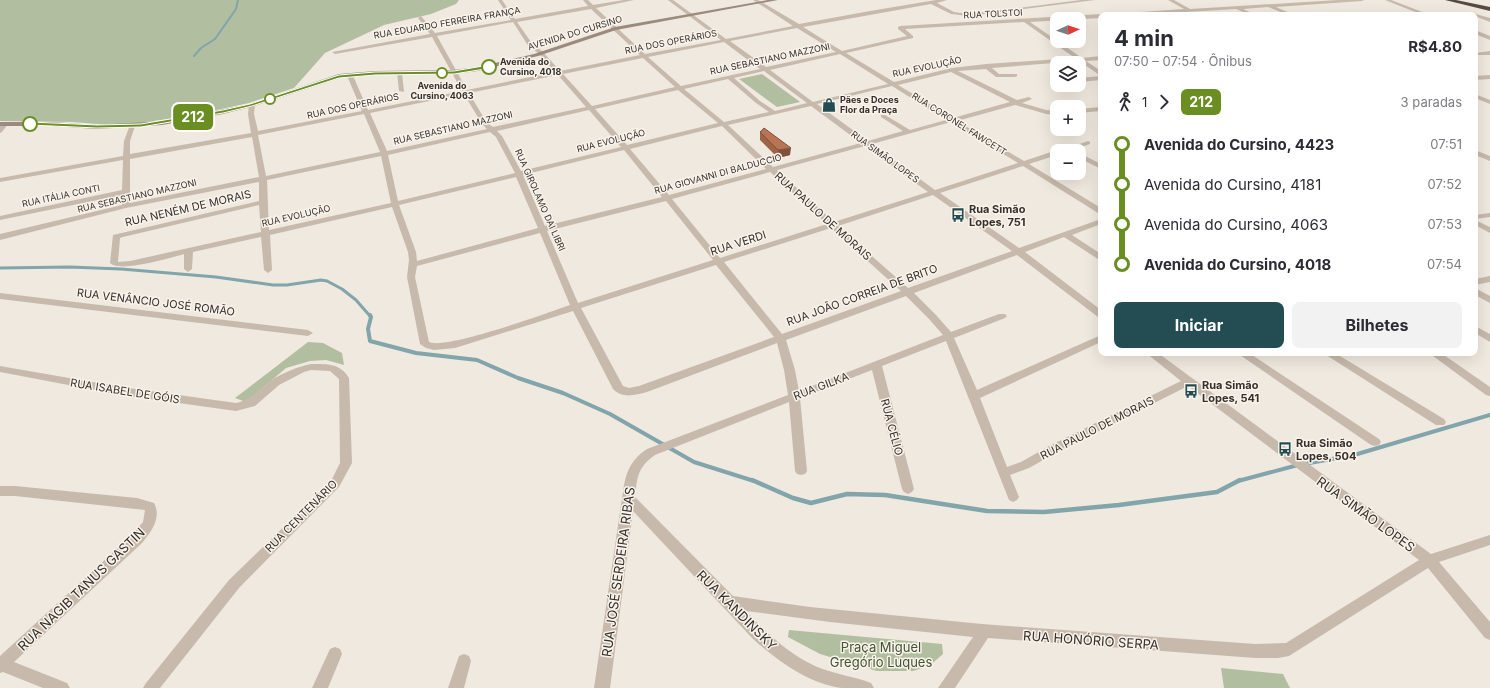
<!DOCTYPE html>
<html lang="pt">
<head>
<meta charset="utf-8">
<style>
  :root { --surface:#fff; --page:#f2f2f3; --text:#2b2b33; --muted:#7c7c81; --accent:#244d53 }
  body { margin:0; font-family:Inter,sans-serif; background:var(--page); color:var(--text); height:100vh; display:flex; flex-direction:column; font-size:15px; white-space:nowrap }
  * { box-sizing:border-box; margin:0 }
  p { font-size:13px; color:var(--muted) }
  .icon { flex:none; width:22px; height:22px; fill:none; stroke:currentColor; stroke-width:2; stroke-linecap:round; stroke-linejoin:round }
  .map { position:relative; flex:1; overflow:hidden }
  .sheet { position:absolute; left:1098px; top:12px; width:380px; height:344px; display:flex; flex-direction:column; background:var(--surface); border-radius:8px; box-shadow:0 4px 16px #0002 }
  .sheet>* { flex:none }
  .badge { padding:0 8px; border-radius:6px; font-size:14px; line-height:26px }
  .needle { width:26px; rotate:87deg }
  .fabs { position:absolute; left:1050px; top:12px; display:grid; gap:8px }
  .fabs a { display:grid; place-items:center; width:36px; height:36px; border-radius:8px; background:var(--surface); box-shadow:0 4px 16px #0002; font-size:20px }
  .map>.badge { position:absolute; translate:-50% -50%; box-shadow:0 0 0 2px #fff }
  .legs { display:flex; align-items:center; gap:6px; height:44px; padding:0 16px; font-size:13px }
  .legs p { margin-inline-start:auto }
  .head { display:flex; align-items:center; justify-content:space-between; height:68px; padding:0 16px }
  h1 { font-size:22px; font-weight:700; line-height:30px }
  .primary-button { display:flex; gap:8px; margin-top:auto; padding:8px 16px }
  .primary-button a { flex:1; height:46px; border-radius:8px; background:var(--accent); color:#fff; font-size:16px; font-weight:700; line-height:46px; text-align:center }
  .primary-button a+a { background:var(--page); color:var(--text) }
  ul { padding:0 16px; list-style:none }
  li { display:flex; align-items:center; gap:14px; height:40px; font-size:15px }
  li i { display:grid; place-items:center; width:6px; height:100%; margin:0 5px; background:currentColor }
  li i::after { content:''; width:10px; height:10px; margin:-5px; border:3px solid; border-radius:50%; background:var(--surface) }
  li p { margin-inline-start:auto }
  li:first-child i { background:linear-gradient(#0000 50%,currentColor 0) }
  li:last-child i { background:linear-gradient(currentColor 50%,#0000 0) }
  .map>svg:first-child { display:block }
  .green { fill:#b2bea0 }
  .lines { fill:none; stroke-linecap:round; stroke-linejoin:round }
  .stream-far3 { stroke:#81a5aa; stroke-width:2 }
  .stream-far2 { stroke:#81a5aa; stroke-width:3 }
  .stream-far1 { stroke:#81a5aa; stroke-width:4 }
  .stream { stroke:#81a5aa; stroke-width:4.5 }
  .street { fill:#c7baac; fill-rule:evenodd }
  .secondary { fill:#9b8a7d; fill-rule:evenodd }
  .highway { fill:#564a42; fill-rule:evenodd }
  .wall { fill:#9f6448 }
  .shaded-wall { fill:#82513b }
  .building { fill:#b97454; stroke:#82513b }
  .line-1 { fill:#6b8e23; stroke:#fff }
  .stop-1-dot { fill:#fff; stroke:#6b8e23; stroke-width:2 }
  .labels { text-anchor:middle; stroke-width:3; stroke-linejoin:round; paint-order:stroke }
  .far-street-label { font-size:9px; fill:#362f2a; stroke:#f8f3eb }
  .far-stop-label { font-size:9px; font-weight:bold; fill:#362f2a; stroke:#f8f3eb; text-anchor:start }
  .far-poi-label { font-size:9px; font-weight:bold; fill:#362f2a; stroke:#f8f3eb; text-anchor:start }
  .street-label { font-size:11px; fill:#362f2a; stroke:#f8f3eb }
  .poi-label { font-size:11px; font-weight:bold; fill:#362f2a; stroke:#f8f3eb; text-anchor:start }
  .near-street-label { font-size:13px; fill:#362f2a; stroke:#f8f3eb }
  .near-park-label { font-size:13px; fill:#435230; stroke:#f8f3eb }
</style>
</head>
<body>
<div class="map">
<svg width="1490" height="688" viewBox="0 0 1490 688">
  <rect width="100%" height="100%" fill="#f0e9df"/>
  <g class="green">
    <path d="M0,0h459l-3,4 -25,10 -47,11 -59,28 -31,35 -45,15 -65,14 -46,6 -27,2 -39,-3 -72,-1z"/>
    <path d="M762,74l34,25 4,3 -23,5 -38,-28z"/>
    <path d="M308,342l15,1 19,10 2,12 -18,-5 -16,1 -24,7 -40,34 -11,-4z"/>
    <path d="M789,630l153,14 1,10 -14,12 -16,5h-36l-57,-17 -32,-17z"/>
    <path d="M1221,668l62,6 7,14h-66z"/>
  </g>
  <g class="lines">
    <path class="stream-far3" d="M194,56l7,-8 14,-9 21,-30 2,-9"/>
    <path class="stream-far2" d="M0,268l70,-1 51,2 95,8 57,8h14l34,-5 6,1 15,8 14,11 14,16"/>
    <g class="stream-far1">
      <path d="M370,315l1,2 -3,12 2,12 46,12 61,7 41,18 45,15 47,21 84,48 60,19"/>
      <path d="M1304,464l50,-9 136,-40"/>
      <path d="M1238,481l60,-16"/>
    </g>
    <path class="stream" d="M752,480l41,18 18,5 36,-9 38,1 102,16 57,1 75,-7 98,-13 23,-12"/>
    <g class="street">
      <path d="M498,0h4l13,19 73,-13 -5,-6h5l5,5 31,-5h10l-38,8 49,46 76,-14 -53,-40h5l53,39 67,-13 -40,-26h5l41,24 71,-13 66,-11h11l-10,3 17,9 15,2 112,-14h14l-126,16 -18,-2 -20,-10 -128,23 39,24 65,-15 -9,-7v-2l2,-1 201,-12 2,1h-2v3l-71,4 52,36 19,-2v4l-15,1 15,10v5l-22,-15 -87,7 7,6h18v2l-2,1h-19l-10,-8 -28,2 59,29 12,-3 3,2 -10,4 24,7 11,1v4l-11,-1 -31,-9 -58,16 67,40 30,-10h4l-1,4 -28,9 72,44v5h-3l-75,-47 -83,27 79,55 82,-29v5l-29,11 29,19v7l-37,-24 -39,15 76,58v8l-3,-1 -81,-62 -103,38 22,22 15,17 48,-18h6l2,2 -2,2 -51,20 23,52 124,-55v7l-121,56 27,69 14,-5 30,-17 130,-64 -35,-28h12l273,201 59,-19v10l-51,17 51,60v18l-5,-2 -57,-70 -139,88 -11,2h-23l-267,-20 -33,50h-17l35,-51 -143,-15 -84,-11c20,21 42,43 69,55 18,8 38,10 56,17l3,5c-11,0 -22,0 -32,0 -33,-4 -65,-28 -89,-49l-120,-128 -23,177h-16l30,-203c3,-16 9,-27 23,-36l141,-54 -4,-25 -7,-27 -130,49c-12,3 -24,7 -34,-3l-40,-78 -118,37 -21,2 -8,-2 -6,-4 -13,-67 2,-17 -1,-8 -16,-45 -122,28 2,35 -4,3 -4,-3 -3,-33 -68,15 -1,17 -4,3 -4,-3v-15c-14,4 -64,19 -74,9l3,-28 146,-34v-19l-133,26 -126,32v-6l122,-29v-10l-122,25v-4l122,-26 1,-30 -123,22v-4l123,-22 1,-15 6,-16 5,1 -5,15v13l121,-21 -3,-19 1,-9 3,-2 3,2 -1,9 4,17 104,-20 -14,-33 3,-2 3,2 14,32 94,-19 -30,-54 -97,17 -3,-2 98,-18 -12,-16 3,-2 14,17 76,-13zM591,9l49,46 -80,16 -17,-19 -12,-10 -14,-20zM513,22l14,22 12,10 16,18 -88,18 -30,-54zM1024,22l51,36 -89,6 -34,4 -58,14 -48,-29 67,-15v-2l-8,-7zM797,28l39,24 -70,15 -36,-26zM724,42l36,27 -79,17 -33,-29zM840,54l48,30 -75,18 -43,-32zM643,58l32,29 -83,19 -29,-32zM764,71l43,32 -32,8 -15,-10 -26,-23zM951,72l59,30 -57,16 -55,-33zM558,75l28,32 -93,20 -6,-4 -18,-30zM728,79l28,24 13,9 -45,10 -40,-33zM892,86l54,34 -36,10 -25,-15h-4v2l22,14 -35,10 -51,-37zM678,90l40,33 -91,22 -32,-36zM464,94l18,30 5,5 -100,22 -17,-38zM811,106l50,37 -88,24 -45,-42zM589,110l32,37 -100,24 -19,-35 -5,-5zM364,114l16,38 -114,24 -8,-41zM951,122l67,41 -83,27 -63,-46zM722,126l44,43 -97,26 -39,-46zM490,132l6,5 19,36 -117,28 -10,-46zM252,137l7,40 -129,26v-44zM865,146l63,46 -94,30 -57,-52zM624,150l38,47 -117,29 -22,-51zM381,156l10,47 -122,27 -2,-50zM770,172l57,52 -107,34 -48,-59zM516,177l22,51 -121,33 -1,-9 -17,-47zM933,195l79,56 -104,37 -70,-62zM666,201l47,59 -135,43 -31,-72zM259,205l2,27 -131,29 -12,1 2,-24 3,-1zM831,228l70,63 -119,43 -58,-72zM540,233l30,72c-23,8 -124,45 -141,37l-14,-65 2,-11zM716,265l58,72 -135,49 -10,2 -6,-2 -42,-78zM906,296l23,23 14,16 -144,56 -4,-21 -9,-30zM946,341l63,159 4,2 4,-2 2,-3 -9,-22 19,-7 30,-17 129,-65 231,174 -133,83 -31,1 -273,-20 -172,-17 -77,-11 -98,-99c2,-20 3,-30 20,-42l134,-53 6,69 2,3 4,1 4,-1 2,-3 -7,-73 72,-28 30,119 2,3 4,2 4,-2 2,-3 -32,-123z"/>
      <path d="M1168,0h6l16,9 148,-9h26l-2,1 -86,6 18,8h-6l-20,-8 -25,2 13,6h-6l-14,-6 -100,6h-27l2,-1 73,-5z"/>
      <path d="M1385,0h6l39,15h-7z"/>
      <path d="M1472,13l18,5v4l-18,-7z"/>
      <path d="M1475,30l15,6v4l-15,-6z"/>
      <path d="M1490,51v4h-15v-2z"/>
      <path d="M397,72l5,1 2,19 -5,-1z"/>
      <path d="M1490,75v4l-15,1v-4z"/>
      <path d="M1101,76v4l-22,2v-4z"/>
      <path d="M1475,94l15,6v4l-15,-6z"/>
      <path d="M1101,107v4l-22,2v-4z"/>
      <path d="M3,123l5,1 -6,8 -2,1v-7z"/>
      <path d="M1088,141l2,1v2l-20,7h-11z"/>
      <path d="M1475,150l15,6v5l-15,-6z"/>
      <path d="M1079,153l22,11v5l-22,-11z"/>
      <path d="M1490,213v4l-15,2v-4z"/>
      <path d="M1475,220l15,7v6l-15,-8z"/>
      <path d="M1490,276v6l-15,3v-6z"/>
      <path d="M1475,288l15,8v7l-15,-8z"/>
      <path d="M0,293l308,37 5,3 -5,3 -308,-37z"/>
      <path d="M1475,326l15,8v8l-15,-9z"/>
      <path d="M1237,353h12l130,86 2,3 -2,3 -4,1 -4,-1z"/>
      <path d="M1323,353h12l109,66 2,3 -2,3h-8z"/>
      <path d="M1429,353h12l49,34v9l-4,-1z"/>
      <path d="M311,364c16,0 29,-1 38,14l3,85 -13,24 -100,101 -79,100h-17l3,-5 83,-103 102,-99 9,-18 -1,-84 -9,-8 -19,-1 -7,2 -25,13 -24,21 -19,5 -115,-16 -121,-23v-6l121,21 115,16c16,-4 22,-13 34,-22 12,-8 27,-14 41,-17z"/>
      <path d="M0,486h15l122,12 17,5c8,15 -3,29 -12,40l-128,119 53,21 3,5h-27l-40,-16 -3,1v-17l132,-121 11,-13 2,-12 -130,-14h-15z"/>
      <path d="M335,647l5,2 2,5 -14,34h-16l18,-39z"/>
      <path d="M464,654l5,2 2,5 -7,27h-16l11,-32z"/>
    </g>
    <path class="secondary" d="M768,0h10l-162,30 -78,26 -60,15 -25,3 -78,1 -35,3 -86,28 -31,8 -61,11 -65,4 -45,-3h-52v-4h52l45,3 65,-4 88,-17 89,-30 36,-3 78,-1 25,-3 56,-13 81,-27z"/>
    <path class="highway" d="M1445,0h11l34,7v4z"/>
  </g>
  <path class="wall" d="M760,132l30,23 -12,3 -18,-18z"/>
  <path class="shaded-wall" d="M791,148l-1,7 -12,3v-8z"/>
  <path class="building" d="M764,128l27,20 -13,2 -18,-18z"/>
  <path class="line-1" d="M489,65l2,3 -37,6 -79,1 -36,3 -87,28 -29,7 -82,14 -44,1 -67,-3 -3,-1 3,-2 67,3 44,-1 82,-14 27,-6 89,-29 36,-3 79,-1z"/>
  <defs>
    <symbol id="shop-bare" viewBox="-9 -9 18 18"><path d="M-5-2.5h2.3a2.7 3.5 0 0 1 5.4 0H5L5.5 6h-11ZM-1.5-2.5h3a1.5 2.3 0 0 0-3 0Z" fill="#244d53" stroke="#f8f3eb" stroke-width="2.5" paint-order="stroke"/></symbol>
    <symbol id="bus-bare" viewBox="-9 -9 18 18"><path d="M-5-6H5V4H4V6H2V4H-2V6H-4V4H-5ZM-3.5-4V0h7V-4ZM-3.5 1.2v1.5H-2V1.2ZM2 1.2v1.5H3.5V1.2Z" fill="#244d53" stroke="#f8f3eb" stroke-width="2.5" paint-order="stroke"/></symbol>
  </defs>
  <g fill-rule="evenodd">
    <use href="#shop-bare" x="819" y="95" width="20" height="20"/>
    <use href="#bus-bare" x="948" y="205" width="20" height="20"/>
    <use href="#bus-bare" x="1181" y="381" width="20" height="20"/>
    <use href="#bus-bare" x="1275" y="439" width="20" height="20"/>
  </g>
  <g class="stop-1-dot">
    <circle cx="489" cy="67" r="7"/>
    <circle cx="442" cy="73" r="5"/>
    <circle cx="270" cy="99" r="5"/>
    <circle cx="30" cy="124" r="7"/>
  </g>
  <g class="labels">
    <g class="far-street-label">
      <text transform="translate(993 14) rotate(-3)" y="3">RUA TOLSTOI</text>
      <text transform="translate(447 23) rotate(-10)" y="3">RUA EDUARDO FERREIRA FRANÇA</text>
      <text transform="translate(575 33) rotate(-17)" y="3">AVENIDA DO CURSINO</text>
      <text transform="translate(671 42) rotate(-11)" y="3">RUA DOS OPERÁRIOS</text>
      <text transform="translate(770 59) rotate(-12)" y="3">RUA SEBASTIANO MAZZONI</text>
      <text transform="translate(927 67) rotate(-12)" y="3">RUA EVOLUÇÃO</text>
      <text transform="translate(353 106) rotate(-12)" y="3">RUA DOS OPERÁRIOS</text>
      <text transform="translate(959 124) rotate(32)" y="3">RUA CORONEL FAWCETT</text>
      <text transform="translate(453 128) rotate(-13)" y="3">RUA SEBASTIANO MAZZONI</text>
      <text transform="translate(611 141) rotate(-14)" y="3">RUA EVOLUÇÃO</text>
      <text transform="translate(885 157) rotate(36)" y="3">RUA SIMÃO LOPES</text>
      <text transform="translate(718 174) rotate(-15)" y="3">RUA GIOVANNI DI BALDUCCIO</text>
      <text transform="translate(61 196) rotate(-12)" y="3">RUA ITÁLIA CONTI</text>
      <text transform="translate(137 196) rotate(-13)" y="3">RUA SEBASTIANO MAZZONI</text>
      <text transform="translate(540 200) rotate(66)" y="3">RUA GIROLAMO DAI LIBRI</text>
      <text transform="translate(296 216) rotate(-13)" y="3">RUA EVOLUÇÃO</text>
    </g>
    <g class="far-stop-label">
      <text x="500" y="65">Avenida do<tspan x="500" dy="10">Cursino, 4018</tspan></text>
      <text x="442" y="89" text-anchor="middle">Avenida do<tspan x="442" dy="10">Cursino, 4063</tspan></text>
    </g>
    <g class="far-poi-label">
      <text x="840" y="103">Pães e Doces<tspan x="840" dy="10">Flor da Praça</tspan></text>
    </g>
    <g class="street-label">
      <text transform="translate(188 208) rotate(-13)" y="4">RUA NENÉM DE MORAIS</text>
      <text transform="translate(823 216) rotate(42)" y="4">RUA PAULO DE MORAIS</text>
      <text transform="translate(738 243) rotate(-18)" y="4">RUA VERDI</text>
      <text transform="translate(862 295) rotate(-20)" y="4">RUA JOÃO CORREIA DE BRITO</text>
      <text transform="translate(156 302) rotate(7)" y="4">RUA VENÂNCIO JOSÉ ROMÃO</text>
      <text transform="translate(821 386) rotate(-21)" y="4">RUA GILKA</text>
      <text transform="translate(125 391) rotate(9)" y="4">RUA ISABEL DE GÓIS</text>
      <text transform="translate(892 427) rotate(75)" y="4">RUA CÉLIO</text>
      <text transform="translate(1097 428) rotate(-27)" y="4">RUA PAULO DE MORAIS</text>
      <text transform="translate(301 516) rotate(-45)" y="4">RUA CENTENÁRIO</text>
    </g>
    <g class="poi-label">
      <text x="969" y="213">Rua Simão<tspan x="969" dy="13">Lopes, 751</tspan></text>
      <text x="1202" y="389">Rua Simão<tspan x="1202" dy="13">Lopes, 541</tspan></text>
      <text x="1296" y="447">Rua Simão<tspan x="1296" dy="13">Lopes, 504</tspan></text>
    </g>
    <g class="near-street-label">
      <text transform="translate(1366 514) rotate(36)" y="5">RUA SIMÃO LOPES</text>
      <text transform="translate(618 572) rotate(-82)" y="5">RUA JOSÉ SERDEIRA RIBAS</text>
      <text transform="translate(81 589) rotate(-44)" y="5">RUA NAGIB TANUS GASTIN</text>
      <text transform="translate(737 610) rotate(45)" y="5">RUA KANDINSKY</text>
      <text transform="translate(1091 640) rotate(4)" y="5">RUA HONÓRIO SERPA</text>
    </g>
    <g class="near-park-label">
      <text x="881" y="652">Praça Miguel<tspan x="881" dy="15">Gregório Luques</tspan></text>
    </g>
  </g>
</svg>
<div class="fabs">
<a><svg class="needle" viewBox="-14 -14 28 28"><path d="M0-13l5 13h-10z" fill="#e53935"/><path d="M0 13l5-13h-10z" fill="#7c7c81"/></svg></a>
<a><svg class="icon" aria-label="layers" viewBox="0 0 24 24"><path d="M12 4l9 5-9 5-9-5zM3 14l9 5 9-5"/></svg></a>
<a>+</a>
<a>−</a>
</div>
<b class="badge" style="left:193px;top:117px;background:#6b8e23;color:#fff">212</b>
<section class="sheet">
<div class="head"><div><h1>4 min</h1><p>07:50 – 07:54 · Ônibus</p></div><b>R$4.80</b></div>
<div class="legs"><svg class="icon" aria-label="walk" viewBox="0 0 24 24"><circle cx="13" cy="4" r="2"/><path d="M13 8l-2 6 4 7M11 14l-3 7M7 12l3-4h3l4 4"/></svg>1<svg class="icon" aria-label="forward" viewBox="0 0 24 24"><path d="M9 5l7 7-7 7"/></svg><b class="badge" style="background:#6b8e23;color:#fff">212</b><p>3 paradas</p></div>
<ul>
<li><i style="color:#6b8e23"></i><b>Avenida do Cursino, 4423</b><p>07:51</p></li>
<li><i style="color:#6b8e23"></i><span>Avenida do Cursino, 4181</span><p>07:52</p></li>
<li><i style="color:#6b8e23"></i><span>Avenida do Cursino, 4063</span><p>07:53</p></li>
<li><i style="color:#6b8e23"></i><b>Avenida do Cursino, 4018</b><p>07:54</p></li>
</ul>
<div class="primary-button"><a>Iniciar</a><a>Bilhetes</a></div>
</section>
</div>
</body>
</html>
